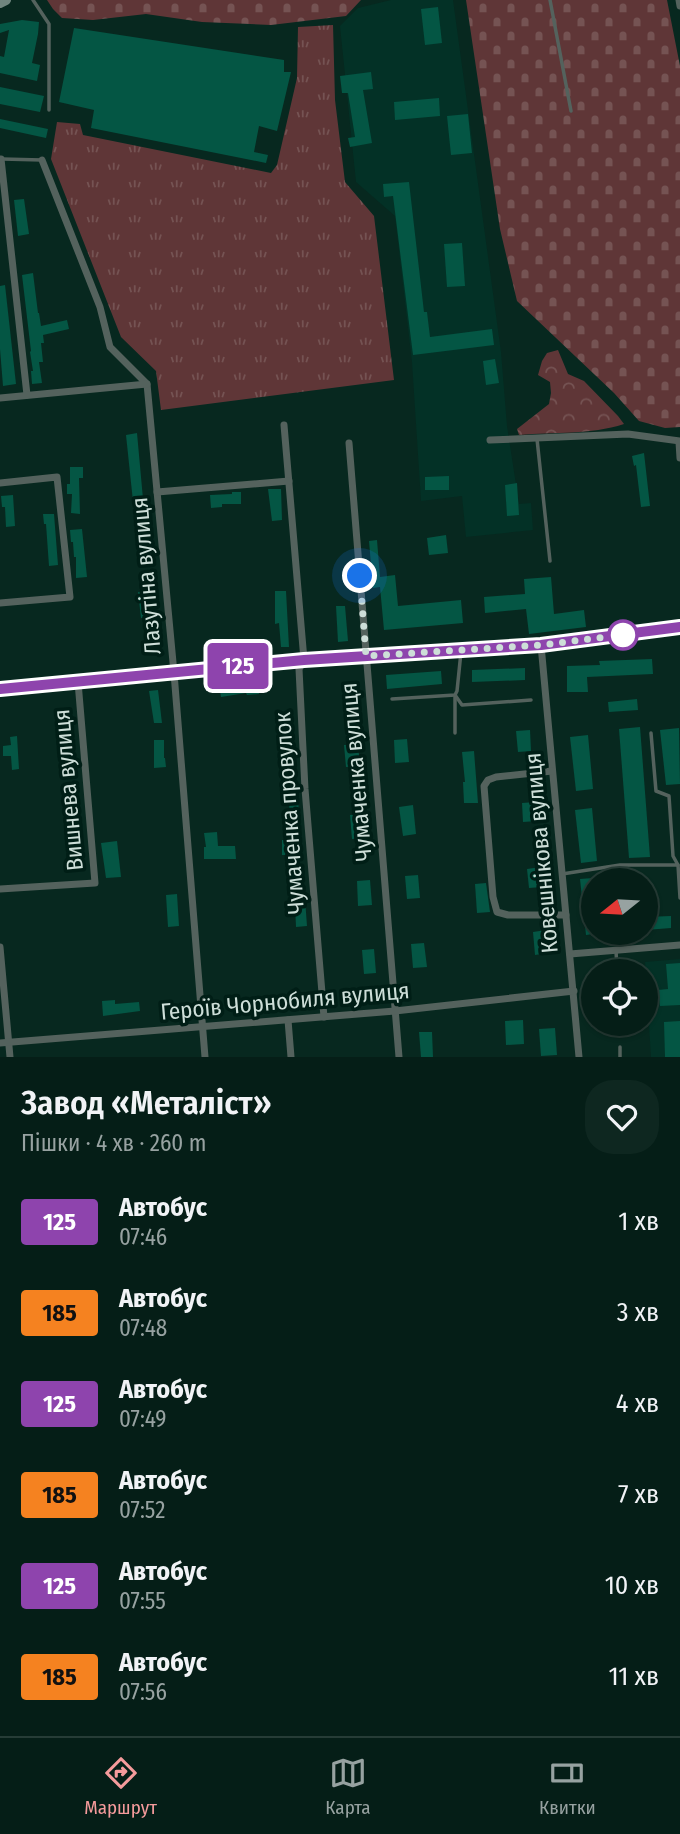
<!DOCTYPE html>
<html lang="uk">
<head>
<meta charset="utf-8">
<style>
  :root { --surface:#051e17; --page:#0e2720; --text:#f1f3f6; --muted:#97a2a1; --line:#263c36; --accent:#f59b9c }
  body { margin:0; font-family:"Fira Sans Condensed",sans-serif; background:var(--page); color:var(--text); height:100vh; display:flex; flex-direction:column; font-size:26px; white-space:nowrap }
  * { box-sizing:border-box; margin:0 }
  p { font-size:23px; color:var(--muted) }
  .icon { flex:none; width:38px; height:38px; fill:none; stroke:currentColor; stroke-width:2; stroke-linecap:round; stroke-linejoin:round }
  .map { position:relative; height:1057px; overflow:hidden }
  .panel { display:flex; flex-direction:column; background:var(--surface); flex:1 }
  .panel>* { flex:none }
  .badge { padding:0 14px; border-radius:5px; font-size:24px; line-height:46px }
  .needle { width:46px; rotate:252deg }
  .tools { position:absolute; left:581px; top:868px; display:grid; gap:14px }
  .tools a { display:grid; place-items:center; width:77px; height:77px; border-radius:50%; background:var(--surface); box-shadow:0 2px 5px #0004,0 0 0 2px var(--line); font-size:35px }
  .you { position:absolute; width:35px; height:35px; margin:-18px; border:5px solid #fff; border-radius:50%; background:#1a73e8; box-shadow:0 0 0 10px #1a73e833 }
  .map>.badge { position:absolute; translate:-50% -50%; box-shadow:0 0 0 4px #fff }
  .round { display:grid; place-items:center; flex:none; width:74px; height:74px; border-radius:28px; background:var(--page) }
  .overview { display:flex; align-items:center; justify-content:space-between; height:119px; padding:0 21px }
  h1 { font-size:33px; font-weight:600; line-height:52px }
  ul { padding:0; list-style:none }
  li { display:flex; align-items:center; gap:21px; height:91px; padding:0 21px }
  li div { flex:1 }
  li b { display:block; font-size:26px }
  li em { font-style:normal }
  li .badge { min-width:77px; font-weight:700; text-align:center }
  .dock { display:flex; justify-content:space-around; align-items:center; height:98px; border-top:2px solid var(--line); background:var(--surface); font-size:19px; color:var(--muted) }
  .dock a { display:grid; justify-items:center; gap:4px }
  .dock .current { color:var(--accent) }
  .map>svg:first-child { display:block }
  .built { fill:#033126 }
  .grass { fill:url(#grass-tufts) }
  .forest { fill:url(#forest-crowns) }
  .cemetery { fill:url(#cemetery-stones) }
  .building { fill:#045644 }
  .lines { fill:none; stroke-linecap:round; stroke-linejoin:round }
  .lane { stroke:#54625d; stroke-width:3.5 }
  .street { stroke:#54625d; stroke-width:7 }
  .secondary { stroke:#70867f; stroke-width:10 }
  .line-casing { stroke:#fff; stroke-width:16 }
  .line { stroke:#8e44ad; stroke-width:10 }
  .walk { stroke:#cdded8; stroke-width:7; stroke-dasharray:0 12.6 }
  .stop-dot { fill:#fff; stroke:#8e44ad; stroke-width:3.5 }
  .labels { text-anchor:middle; stroke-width:7; stroke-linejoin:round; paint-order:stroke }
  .street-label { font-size:23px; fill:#cdded8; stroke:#001e16 }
</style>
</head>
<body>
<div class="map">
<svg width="680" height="1057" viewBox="0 0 680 1057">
  <defs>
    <pattern id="grass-tufts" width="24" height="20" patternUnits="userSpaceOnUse" patternTransform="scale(1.75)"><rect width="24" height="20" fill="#5f3637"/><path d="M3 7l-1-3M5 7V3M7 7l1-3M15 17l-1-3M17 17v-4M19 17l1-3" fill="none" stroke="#755353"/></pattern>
    <pattern id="forest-crowns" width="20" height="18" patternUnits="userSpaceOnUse" patternTransform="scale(1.75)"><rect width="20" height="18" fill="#5f3637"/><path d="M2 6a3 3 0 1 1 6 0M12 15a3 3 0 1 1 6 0" fill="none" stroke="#755353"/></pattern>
    <pattern id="cemetery-stones" width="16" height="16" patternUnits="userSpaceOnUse" patternTransform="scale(1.75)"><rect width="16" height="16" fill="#5f3637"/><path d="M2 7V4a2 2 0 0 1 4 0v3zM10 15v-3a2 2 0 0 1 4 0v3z" fill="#755353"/></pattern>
  </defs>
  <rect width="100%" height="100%" fill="#07281f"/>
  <g class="built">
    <path d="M391,0h62l48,352 6,74 12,78 12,-1 2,27 -67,7 -4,-41 -41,5 -9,-139 -17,-146 -39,-34 -16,-156 18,-18z"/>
    <path d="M680,959v98h-29l-6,-95z"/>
  </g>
  <path class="grass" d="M333,25l2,75 10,82 29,34 20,164 -233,30 -5,-39 -35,-34 -70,-178 6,-37 23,2 3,11 188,38 6,-8 20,-87 1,-51z"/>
  <path class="forest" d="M558,350l10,24 16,7 34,35 6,8c-34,11 -69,8 -105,11l-2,-6 32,-25 2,-11 -1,-11 -12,-7 4,-14 5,-8z"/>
  <g class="cemetery">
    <path d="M47,0h314l-15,16 -75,9 -69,-3 -56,-8 -53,6 -31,-2 -9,-9z"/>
    <path d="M466,0h201l13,66v361l-15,1 -26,-7 -25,-28 -97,-92 -17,-72z"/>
  </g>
  <g class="building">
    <path d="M438,7l4,36 -17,2 -4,-36z"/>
    <path d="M22,20l17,2 -1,12 -6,29 8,2 -3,16 -37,-8v-17l4,1 5,-27 -9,3v-9z"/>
    <path d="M74,28l210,32v12h7l-14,59 -18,-5 -5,26 14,3 -2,8 -175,-35 3,-18 -35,-8z"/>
    <path d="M371,72l2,17 -10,1 9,53 -22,4 -2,-9 7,-1 -7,-44h-6l-2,-17z"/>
    <path d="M0,87l44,9 -4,16 -40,-8z"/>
    <path d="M439,98l1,18 -45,4 -1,-18z"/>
    <path d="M468,114l4,39 -21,2 -4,-39z"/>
    <path d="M0,119l48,10 -2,9 -46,-10z"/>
    <path d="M409,182l15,130h3l3,25 62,-8 2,16 -81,10 -20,-159 -9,1 -1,-13z"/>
    <path d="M24,199l5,35 -11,2 -4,-36z"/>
    <path d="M462,243l3,43 -18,1 -3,-43z"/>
    <path d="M33,273l5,40h1l2,13 26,-6 2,9 -26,6 1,8h-3l2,19h-4l3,21 -10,1 -1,-13h2l-3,-19 1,-1 -9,-76z"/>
    <path d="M5,285l11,99 -13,2 -3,-37v-63z"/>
    <path d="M495,359l4,24 -13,2 -3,-24z"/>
    <path d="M137,433l7,77 -10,1 -8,-76z"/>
    <path d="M644,453l6,53 -9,1 -5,-42 -2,1 -2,-10z"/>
    <path d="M70,467h13v11h-4l1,36 -9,-1 1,-19h-5v-10h3z"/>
    <path d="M449,476v14h-24v-13z"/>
    <path d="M517,483l2,32 -12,1 -2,-31z"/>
    <path d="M268,489h13l1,31 -10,1z"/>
    <path d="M232,492h9v12h-19v3l-11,1 -1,-13 22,-1z"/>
    <path d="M13,495l2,31 -9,1 -1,-20h-3l-1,-11z"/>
    <path d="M43,514h11l4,51 -9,1 -3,-42h-2z"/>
    <path d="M82,529l5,48 -11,1v-21h-2l-1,-15h-2l-1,-12z"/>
    <path d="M446,535l2,18 -19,2 -2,-17z"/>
    <path d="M377,540l3,37 15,-2 3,31 63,-6 2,23 -79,7 -4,-43 -7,1 -4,-47z"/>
    <path d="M551,577l3,37 30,-4 2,17 -57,7 -3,-25 -41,4 -1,-16 41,-3 -1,-15z"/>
    <path d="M150,590l4,27 -13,1 -3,-26z"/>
    <path d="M275,591h11l3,56h-8l-2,-24 -4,1z"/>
    <path d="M336,606h9l3,35 -10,1z"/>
    <path d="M652,659l1,15 -66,3 1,15h-21v-26l33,-1 -1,-4z"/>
    <path d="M525,668v12l-53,2v-12z"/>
    <path d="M441,671l1,13 -55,5 -1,-14z"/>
    <path d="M234,683v2l24,-2 1,11 -12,1 -1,-2 -25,4 -2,-12z"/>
    <path d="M158,690l4,33h-8l-5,-32z"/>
    <path d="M637,699l1,11 -29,2 -1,-10z"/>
    <path d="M640,727l10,130 -21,1 -10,-129z"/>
    <path d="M679,728l1,56 -14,1 -6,-55z"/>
    <path d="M530,730l1,21 -13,1 -2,-21z"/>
    <path d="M588,735l5,54 -17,2 -6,-54z"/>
    <path d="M17,736l2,33 -7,1 -1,-14h-8v-10l8,-1 -1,-8z"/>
    <path d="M407,739l2,23 -14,1 -1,-23z"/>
    <path d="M154,740h10v18h1l1,9 -12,1z"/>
    <path d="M358,744l2,22 -14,1 -2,-22z"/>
    <path d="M474,751l4,52h-14l-1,-21h2l-3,-30z"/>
    <path d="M289,802h9l3,29 -1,24h-18v-15h4l-2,-18 6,-1z"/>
    <path d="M535,802l2,19 -14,1 -1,-19z"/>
    <path d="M413,805l3,29 -13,2 -4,-29z"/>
    <path d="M592,808l5,53 -16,2 -6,-53z"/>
    <path d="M364,814l2,24 -14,1 -2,-24z"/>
    <path d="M217,832l1,14h17l1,13h-32v-12h2l-2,-14z"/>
    <path d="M117,841l4,36 -15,1 -5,-35z"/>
    <path d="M541,867l1,20 -13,1 -2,-19z"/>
    <path d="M303,871l4,55 -11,1 -1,-22 -2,1 -1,-34z"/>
    <path d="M418,875l2,23 -13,1 -2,-23z"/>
    <path d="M593,878v56l-7,1 -6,-56z"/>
    <path d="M370,880l2,25 -14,1 -1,-25z"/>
    <path d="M486,883l4,29 -13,1 -2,-29z"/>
    <path d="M177,894l2,32 -11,1 -2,-32z"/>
    <path d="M671,916v12l-25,2v-13z"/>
    <path d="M546,930l2,23 -13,2 -2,-23z"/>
    <path d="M424,943l3,24 -14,1 -2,-24z"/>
    <path d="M374,949l2,24 -12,1 -2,-24z"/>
    <path d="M680,963v42l-20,1 -2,-16 10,-1 -2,-25z"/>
    <path d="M115,1000v4l24,-2 1,9 -37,5 -1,-15z"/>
    <path d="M523,1020l1,24 -18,1 -1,-24z"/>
    <path d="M680,1021v36h-15l-1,-35z"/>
    <path d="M555,1028l2,27 -16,1 -2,-27z"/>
    <path d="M419,1032h13l1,25h-12z"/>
  </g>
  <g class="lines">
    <g class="lane">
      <path d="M33,0l16,24v86"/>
      <path d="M550,0l21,111"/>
      <path d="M2,159l40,1"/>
      <path d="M537,439l13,122"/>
      <path d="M455,695l7,10 69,-5"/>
      <path d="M392,699l63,-4 2,-4 4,-39"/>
      <path d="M455,733v-36"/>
      <path d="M678,865l2,33"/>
      <path d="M562,874l58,-9h58l-5,-9 -4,-60 -13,-5 -5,-58"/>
      <path d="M616,950l1,21"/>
      <path d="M620,1047v10"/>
    </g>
    <g class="street">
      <path d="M679,0l1,6"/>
      <path d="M1,159l26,236"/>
      <path d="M42,160l58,147 10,40 37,37 27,289 31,384"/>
      <path d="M0,398l147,-14"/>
      <path d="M284,425l20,235 -5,9 6,120 19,228"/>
      <path d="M490,440l138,-6 52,7"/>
      <path d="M679,442l1,16"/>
      <path d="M349,443l50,614"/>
      <path d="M0,483l57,-6 13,120 -70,6"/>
      <path d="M157,492l132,-11"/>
      <path d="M541,645l38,412"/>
      <path d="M552,771l-56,6 -8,3 -4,6 9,111 4,15 11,3h58"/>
      <path d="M0,889l95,-6 -17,-201"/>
      <path d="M0,947l10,110"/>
      <path d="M570,954l110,-9"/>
      <path d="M288,1020l3,37"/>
      <path d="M0,1043l395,-32 179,-20"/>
    </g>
    <g class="secondary">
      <path d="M0,3l6,-3"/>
      <path d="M0,689l304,-29 237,-15 139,-18"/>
    </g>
  </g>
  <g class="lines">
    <defs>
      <path id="line" d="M0,689l304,-29 237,-15 139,-18"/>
    </defs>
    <use href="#line" class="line-casing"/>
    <use href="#line" class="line"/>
    <path class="walk" d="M360,576l6,80 175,-11 82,-10"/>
  </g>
  <circle class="stop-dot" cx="623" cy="635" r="14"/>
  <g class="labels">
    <g class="street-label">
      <text transform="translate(146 576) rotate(-95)" y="8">Лазутіна вулиця</text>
      <text transform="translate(356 772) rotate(-95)" y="8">Чумаченка вулиця</text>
      <text transform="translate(68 790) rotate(-95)" y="8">Вишнева вулиця</text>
      <text transform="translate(289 813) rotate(-94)" y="8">Чумаченка провулок</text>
      <text transform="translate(541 853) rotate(-95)" y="8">Ковешнікова вулиця</text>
      <text transform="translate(285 1001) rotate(-5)" y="8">Героїв Чорнобиля вулиця</text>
    </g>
  </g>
</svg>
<div class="tools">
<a><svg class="needle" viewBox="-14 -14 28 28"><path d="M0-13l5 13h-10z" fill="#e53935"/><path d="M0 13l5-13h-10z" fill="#97a2a1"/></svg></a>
<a><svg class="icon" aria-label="locate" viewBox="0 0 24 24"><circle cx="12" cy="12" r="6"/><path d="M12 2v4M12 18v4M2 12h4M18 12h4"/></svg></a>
</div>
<div class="you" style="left:360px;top:576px"></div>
<b class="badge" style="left:238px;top:666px;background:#8e44ad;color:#fff">125</b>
</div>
<section class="panel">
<div class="overview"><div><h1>Завод «Металіст»</h1><p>Пішки · 4 хв · 260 m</p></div><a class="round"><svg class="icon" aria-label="heart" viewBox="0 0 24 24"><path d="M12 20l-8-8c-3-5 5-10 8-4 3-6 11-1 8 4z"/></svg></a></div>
<ul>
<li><span class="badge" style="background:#8e44ad;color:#fff">125</span><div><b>Автобус</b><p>07:46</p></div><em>1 хв</em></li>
<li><span class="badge" style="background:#f58220;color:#111">185</span><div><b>Автобус</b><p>07:48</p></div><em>3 хв</em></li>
<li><span class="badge" style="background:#8e44ad;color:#fff">125</span><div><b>Автобус</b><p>07:49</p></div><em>4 хв</em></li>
<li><span class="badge" style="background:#f58220;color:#111">185</span><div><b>Автобус</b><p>07:52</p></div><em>7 хв</em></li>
<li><span class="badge" style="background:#8e44ad;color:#fff">125</span><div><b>Автобус</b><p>07:55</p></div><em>10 хв</em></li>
<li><span class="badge" style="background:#f58220;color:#111">185</span><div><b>Автобус</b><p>07:56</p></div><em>11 хв</em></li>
</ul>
</section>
<nav class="dock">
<a class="current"><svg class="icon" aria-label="directions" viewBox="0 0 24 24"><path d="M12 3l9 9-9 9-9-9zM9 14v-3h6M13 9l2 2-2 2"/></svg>Маршрут</a>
<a><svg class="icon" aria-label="map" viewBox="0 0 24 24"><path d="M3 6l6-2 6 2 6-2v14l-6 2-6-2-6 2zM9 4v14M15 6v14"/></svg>Карта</a>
<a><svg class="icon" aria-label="tickets" viewBox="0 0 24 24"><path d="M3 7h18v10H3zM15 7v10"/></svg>Квитки</a>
</nav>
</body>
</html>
